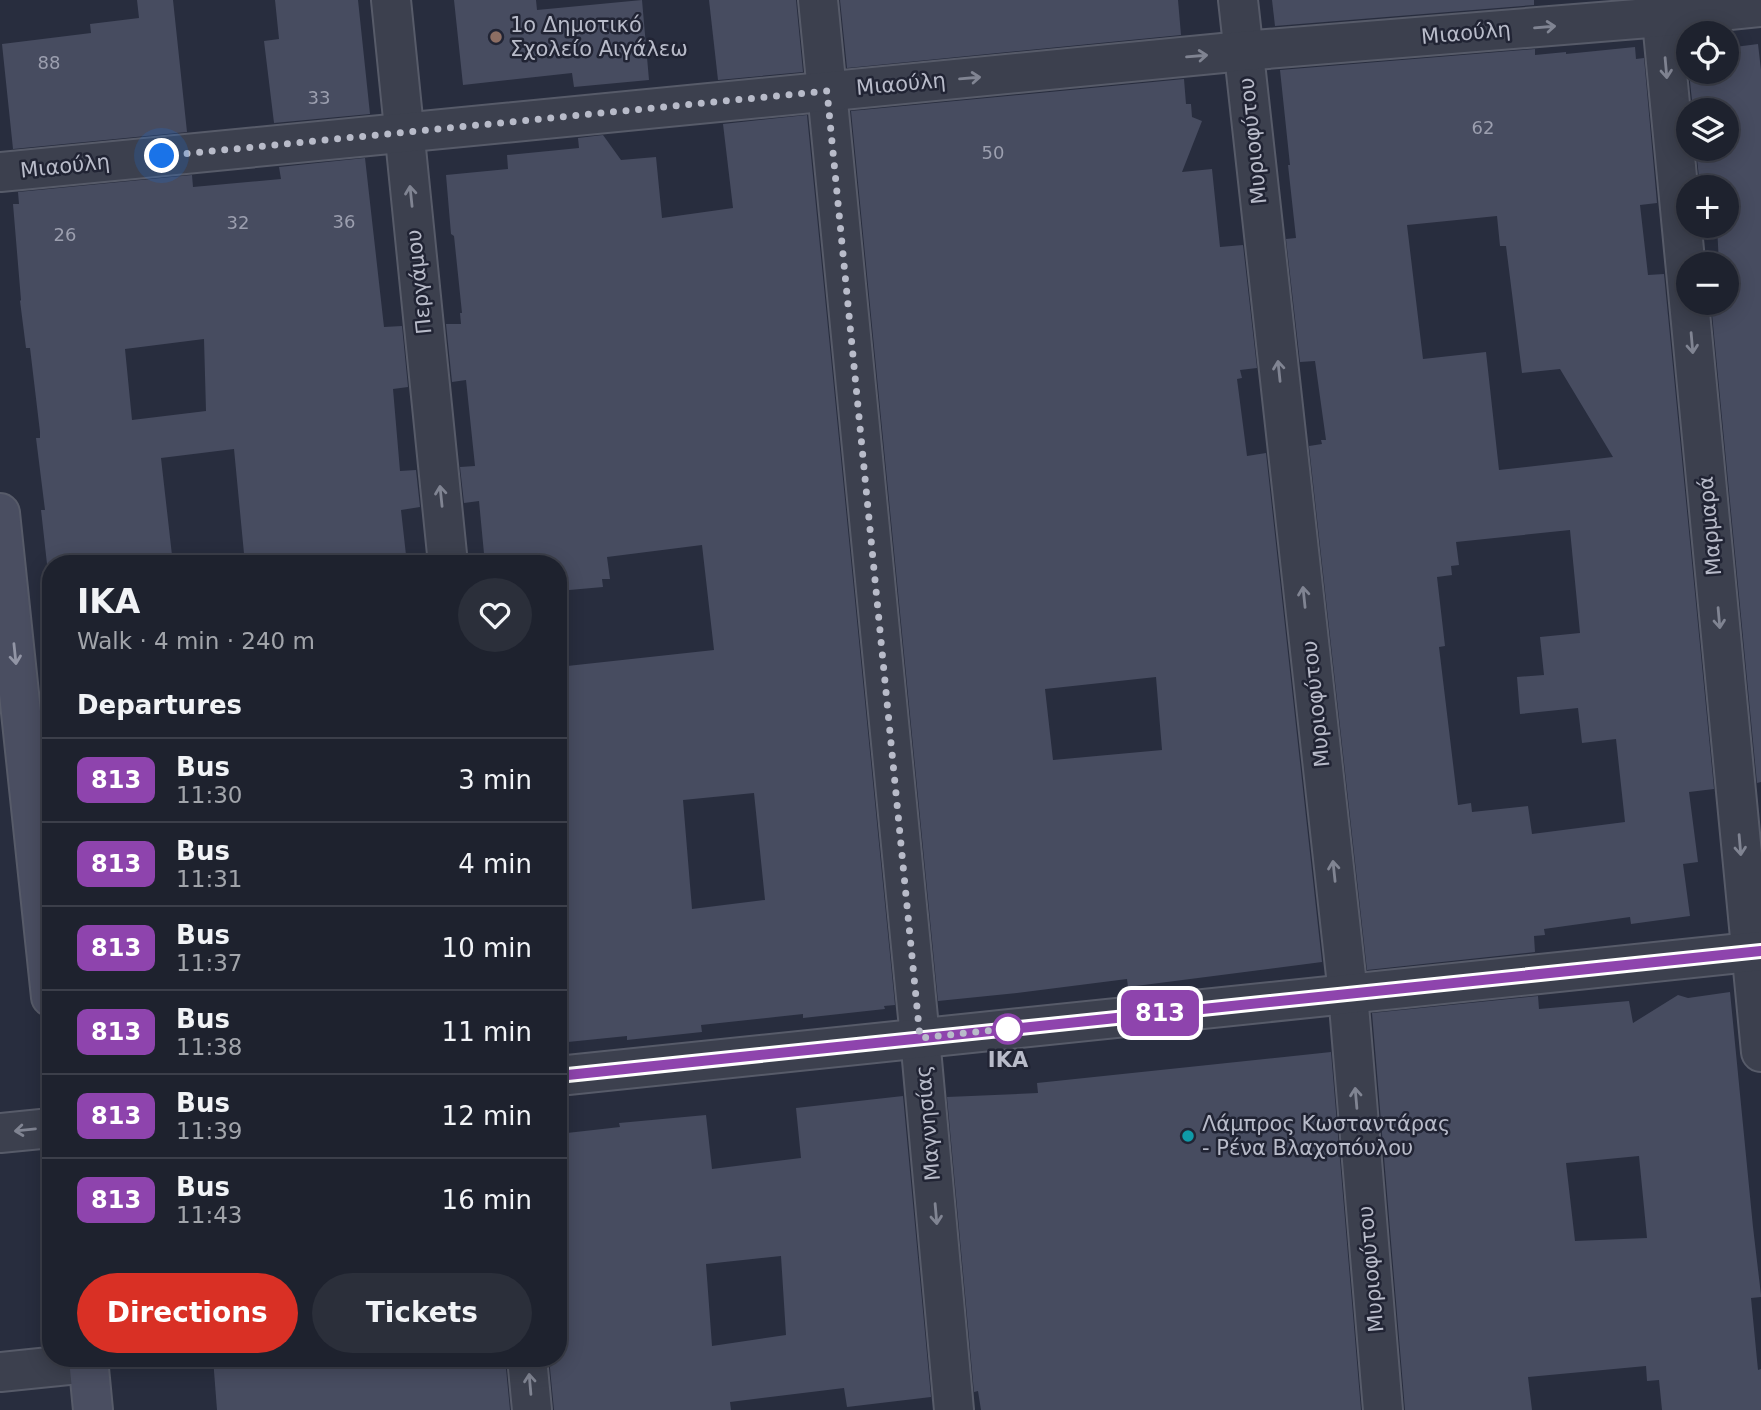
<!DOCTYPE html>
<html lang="en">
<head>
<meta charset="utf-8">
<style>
  :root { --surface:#1e222e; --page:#2b2f3a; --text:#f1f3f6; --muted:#a1a4aa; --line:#3c3f4a; --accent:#d93025 }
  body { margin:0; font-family:"DejaVu Sans",sans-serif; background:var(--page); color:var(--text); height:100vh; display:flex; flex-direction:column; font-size:26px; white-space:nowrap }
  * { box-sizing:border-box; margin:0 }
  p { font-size:23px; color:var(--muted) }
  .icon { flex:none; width:38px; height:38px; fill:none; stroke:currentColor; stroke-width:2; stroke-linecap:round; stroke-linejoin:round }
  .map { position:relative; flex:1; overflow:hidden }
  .drawer { position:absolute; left:42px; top:555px; width:525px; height:812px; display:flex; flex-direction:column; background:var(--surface); border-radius:28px; box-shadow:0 4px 18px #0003,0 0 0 2px var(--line) }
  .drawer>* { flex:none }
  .badge { padding:0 14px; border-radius:10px; font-size:24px; line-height:46px }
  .controls { position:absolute; left:1676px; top:21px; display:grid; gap:14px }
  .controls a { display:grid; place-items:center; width:63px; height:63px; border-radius:50%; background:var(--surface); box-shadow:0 4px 18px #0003,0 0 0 2px var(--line); font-size:35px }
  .you { position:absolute; width:35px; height:35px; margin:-18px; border:5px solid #fff; border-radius:50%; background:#1a73e8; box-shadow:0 0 0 10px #1a73e833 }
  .map>.badge { position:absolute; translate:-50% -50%; box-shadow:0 0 0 4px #fff }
  h2 { padding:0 35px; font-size:26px; line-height:63px }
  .round { display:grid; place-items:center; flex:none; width:74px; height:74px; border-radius:37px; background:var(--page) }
  .overview { display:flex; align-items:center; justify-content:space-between; height:119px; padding:0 35px }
  h1 { font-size:33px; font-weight:800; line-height:52px }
  .action { display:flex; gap:14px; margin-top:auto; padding:14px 35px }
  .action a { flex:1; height:80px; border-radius:42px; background:var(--accent); color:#fff; font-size:28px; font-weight:800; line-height:80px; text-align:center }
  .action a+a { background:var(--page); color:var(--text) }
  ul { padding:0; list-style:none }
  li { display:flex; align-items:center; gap:21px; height:84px; padding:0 35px; border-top:2px solid var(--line) }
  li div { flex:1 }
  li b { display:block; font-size:26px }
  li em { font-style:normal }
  li .badge { min-width:77px; font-weight:700; text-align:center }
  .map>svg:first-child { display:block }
  .building { fill:#474c60; fill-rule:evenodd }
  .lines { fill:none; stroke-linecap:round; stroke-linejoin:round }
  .street-casing { stroke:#575b69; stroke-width:42 }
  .secondary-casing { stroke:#575b69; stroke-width:42 }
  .street { stroke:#3c404e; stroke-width:38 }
  .secondary { stroke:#4a4e61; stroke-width:38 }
  .oneway { stroke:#808492 }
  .oneway2 { stroke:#9295a5 }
  .line-casing { stroke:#fff; stroke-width:16 }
  .line { stroke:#8e44ad; stroke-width:10 }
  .walk { stroke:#b8bbc9; stroke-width:7; stroke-dasharray:0 12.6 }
  .education-dot { fill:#8d6e63; stroke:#212434; stroke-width:2.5 }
  .stop-dot { fill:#fff; stroke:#8e44ad; stroke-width:3.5 }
  .culture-dot { fill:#0f9aa8; stroke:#212434; stroke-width:2.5 }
  .labels { text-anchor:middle; stroke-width:5; stroke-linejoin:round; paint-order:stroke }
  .number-label { font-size:18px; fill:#9c9faf }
  .poi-label { font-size:21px; fill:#b8bbc9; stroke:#212434; text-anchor:start }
  .street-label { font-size:21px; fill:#b8bbc9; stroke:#212434 }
  .stop-label { font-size:21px; font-weight:bold; fill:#b8bbc9; stroke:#212434 }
</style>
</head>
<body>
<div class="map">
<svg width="1761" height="1410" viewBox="0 0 1761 1410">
  <rect width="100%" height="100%" fill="#282d3e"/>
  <g class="building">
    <path d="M137,0h36l14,132 -174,17 -11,-105 89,-11 -1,-9 49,-6z"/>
    <path d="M275,0h83l12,114 -96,9 -10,-82 15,-2z"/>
    <path d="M454,0h82l1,10 105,-10 7,80 -75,7 -2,-14 -109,12z"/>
    <path d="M709,0h87l7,72 -85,8z"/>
    <path d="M840,0h338l3,35 -334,33z"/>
    <path d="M1272,0h262v5l-259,21z"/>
    <path d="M1758,44l3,26v712l-4,1 -46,-480h16v-39h-8l-2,-38h10v-39h-27l-4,-38h31v-39h-34l-4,-38h38v-24z"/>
    <path d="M1635,47l1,12 8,-1 13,145 -17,2 8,70 16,-1 50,515 -25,3 9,70 -15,2 7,52 -59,8 -1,-7 -86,12 1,6 -11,1 1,16 -168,18 -58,-524 13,-2 -1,-4h5l-11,-79 -15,1 -14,-123 10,-1 -8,-73h2l-10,-95 255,-21v6l31,-3v2zM1497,216l3,30h6l16,127 38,-4 53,88 -114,13 -13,-118 -63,7 -16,-134zM1570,530l10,103 -40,4 4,38 -27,2 3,37 58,-6 4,35 34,-4 9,83 -93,12 -4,-28 -56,6 -1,-9 -13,2 -19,-158 6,-1 -8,-69 15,-2 -1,-9 8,-1 -3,-23z"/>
    <path d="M1184,79l2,25h5l1,13 10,4 -20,51 30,-3 8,78 23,-2 14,123 -17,2 2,8 -5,1 10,77 19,-3 56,509 -194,25 -1,-8 -110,14 -79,8 -87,-890zM1156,677l6,73 -109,10 -8,-71z"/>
    <path d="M807,115l88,890 -11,1 1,3 -82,9v-4l-102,11 1,7 -75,8v-4l-69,7v-376l156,-17 -12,-105 -95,12 3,22h-8l1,8 -45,4v-27h-73l-6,-63 -15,2 -4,-36 15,-1 -9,-86 -14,2 -6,-58h15l-1,-11h2l-8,-77 -3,-2 -5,-59 62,-6 -1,-14 72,-7 -1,-10 25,-3 18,25 35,-3 6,61 71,-10 -10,-84zM754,793l11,107 -73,9 -9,-109z"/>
    <path d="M365,158l19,169 18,-1 6,61 -15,2 7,82 16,-1 4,37 -19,3 6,54h-162l-11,-115 -73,9 12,106h-126l-6,-54h4l-9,-72h4v-6l-10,-84h-4l-6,-47 1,-1 -8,-96h6l-1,-12 174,-17 1,12 88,-8 -2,-12zM204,339l2,72 -74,9 -7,-71z"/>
    <path d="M1730,992l23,235 8,68v2l-10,1 7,72 3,-1v41h-99l-3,-30 -12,1 -1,-15 -118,11 4,33h-127l-33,-397 166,-17 1,13 90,-8 4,22 45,-28 10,3zM1639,1156l8,82 -72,3 -9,-78z"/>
    <path d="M1331,1052l30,358h-380l-3,-19 -4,1 -27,-295 91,-4 -1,-10z"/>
    <path d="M903,1096l28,301 -84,10 -3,-19 -114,14 1,8h-177l-5,-52h9v-224l62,-7 -1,-4 87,-8 6,54 89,-11 -5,-50zM781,1256l5,79 -74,11 -6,-82z"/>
    <path d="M213,1358h292l5,52h-293z"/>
  </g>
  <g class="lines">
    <defs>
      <g id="street">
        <path d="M391,0l57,564"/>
        <path d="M818,0l102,1038 34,372"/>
        <path d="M1238,0l110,994 35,416"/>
        <path d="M1660,0l101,1052"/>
        <path d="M0,172l1243,-121 418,-34 100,-10"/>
        <path d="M558,1076l1203,-125"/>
        <path d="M0,1133l51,-5"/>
        <path d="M527,1358l5,52"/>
        <path d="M0,1372l88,-9"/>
      </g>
      <g id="secondary">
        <path d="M0,513l51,484"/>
        <path d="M88,1358l5,52"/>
      </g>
    </defs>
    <use href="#street" class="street-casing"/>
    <use href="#secondary" class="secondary-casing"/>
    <use href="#street" class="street"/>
    <use href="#secondary" class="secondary"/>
  </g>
  <defs><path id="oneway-shaft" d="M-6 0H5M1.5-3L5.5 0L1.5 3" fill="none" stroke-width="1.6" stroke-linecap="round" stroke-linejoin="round" transform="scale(1.75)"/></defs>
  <g class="oneway">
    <use href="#oneway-shaft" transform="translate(1545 27) rotate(-5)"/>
    <use href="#oneway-shaft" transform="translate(1197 56) rotate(-5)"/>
    <use href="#oneway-shaft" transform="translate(1666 68) rotate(85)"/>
    <use href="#oneway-shaft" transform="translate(970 78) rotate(-5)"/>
    <use href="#oneway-shaft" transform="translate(411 196) rotate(-96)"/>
    <use href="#oneway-shaft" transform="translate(1692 343) rotate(85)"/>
    <use href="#oneway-shaft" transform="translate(1279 371) rotate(-96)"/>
    <use href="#oneway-shaft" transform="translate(441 496) rotate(-96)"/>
    <use href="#oneway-shaft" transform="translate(1304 597) rotate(-96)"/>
    <use href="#oneway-shaft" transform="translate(1719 618) rotate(85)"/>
    <use href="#oneway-shaft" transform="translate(1740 845) rotate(85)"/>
    <use href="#oneway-shaft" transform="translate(1334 871) rotate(-96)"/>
    <use href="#oneway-shaft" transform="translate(1356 1098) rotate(-95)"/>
    <use href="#oneway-shaft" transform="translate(25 1130) rotate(174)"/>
    <use href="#oneway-shaft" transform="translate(936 1214) rotate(85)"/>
    <use href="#oneway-shaft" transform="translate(530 1384) rotate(-95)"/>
  </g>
  <use class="oneway2" href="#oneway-shaft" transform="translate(15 654) rotate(84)"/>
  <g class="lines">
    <defs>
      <path id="line" d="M558,1076l1203,-125"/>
    </defs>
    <use href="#line" class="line-casing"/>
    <use href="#line" class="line"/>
    <path class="walk" d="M162,156l665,-65 93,947 93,-10 -5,1"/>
  </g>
  <circle class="education-dot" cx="496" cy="37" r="7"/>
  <circle class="stop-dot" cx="1008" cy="1029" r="14"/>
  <circle class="culture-dot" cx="1188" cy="1136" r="7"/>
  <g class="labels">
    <g class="number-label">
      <text x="49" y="69">88</text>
      <text x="319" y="104">33</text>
      <text x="1483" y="134">62</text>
      <text x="993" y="159">50</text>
      <text x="344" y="228">36</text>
      <text x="238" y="229">32</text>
      <text x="65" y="241">26</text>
    </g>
    <g class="poi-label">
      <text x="510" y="32">1ο Δημοτικό<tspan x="510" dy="24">Σχολείο Αιγάλεω</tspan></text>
      <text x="1202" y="1131">Λάμπρος Κωσταντάρας<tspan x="1202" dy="24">- Ρένα Βλαχοπόυλου</tspan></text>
    </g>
    <g class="street-label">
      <text transform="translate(1466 33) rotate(-5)" y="7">Μιαούλη</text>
      <text transform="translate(901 84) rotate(-5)" y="7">Μιαούλη</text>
      <text transform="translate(1253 141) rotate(-96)" y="7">Μυριοφύτου</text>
      <text transform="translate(65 166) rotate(-6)" y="7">Μιαούλη</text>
      <text transform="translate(419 282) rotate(-96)" y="7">Περγάμου</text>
      <text transform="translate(1710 526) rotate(-95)" y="7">Μαρμαρά</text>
      <text transform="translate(1316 704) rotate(-96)" y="7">Μυριοφύτου</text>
      <text transform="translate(928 1123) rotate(-95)" y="7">Μαγνησίας</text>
      <text transform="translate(1371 1269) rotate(-95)" y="7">Μυριοφύτου</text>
    </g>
    <g class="stop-label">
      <text x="1008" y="1067">ΙΚΑ</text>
    </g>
  </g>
</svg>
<div class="controls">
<a><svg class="icon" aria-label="locate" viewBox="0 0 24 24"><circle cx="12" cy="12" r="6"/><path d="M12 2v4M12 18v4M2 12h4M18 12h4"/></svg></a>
<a><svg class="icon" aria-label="layers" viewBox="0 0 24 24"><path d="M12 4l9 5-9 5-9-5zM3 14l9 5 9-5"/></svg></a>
<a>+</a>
<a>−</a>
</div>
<div class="you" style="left:162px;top:156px"></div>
<b class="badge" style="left:1160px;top:1013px;background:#8e44ad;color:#fff">813</b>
<section class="drawer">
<div class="overview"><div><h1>ΙΚΑ</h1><p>Walk · 4 min · 240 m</p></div><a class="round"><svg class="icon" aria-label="heart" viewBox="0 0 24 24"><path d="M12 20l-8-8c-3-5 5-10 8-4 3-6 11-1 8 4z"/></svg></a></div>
<h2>Departures</h2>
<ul>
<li><span class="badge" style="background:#8e44ad;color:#fff">813</span><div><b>Bus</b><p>11:30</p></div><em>3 min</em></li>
<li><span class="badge" style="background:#8e44ad;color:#fff">813</span><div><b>Bus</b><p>11:31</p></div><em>4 min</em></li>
<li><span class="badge" style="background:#8e44ad;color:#fff">813</span><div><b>Bus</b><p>11:37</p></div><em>10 min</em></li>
<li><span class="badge" style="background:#8e44ad;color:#fff">813</span><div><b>Bus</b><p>11:38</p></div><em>11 min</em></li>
<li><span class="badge" style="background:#8e44ad;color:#fff">813</span><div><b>Bus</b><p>11:39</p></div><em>12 min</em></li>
<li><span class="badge" style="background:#8e44ad;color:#fff">813</span><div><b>Bus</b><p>11:43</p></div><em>16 min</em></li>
</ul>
<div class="action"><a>Directions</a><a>Tickets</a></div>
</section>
</div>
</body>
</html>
